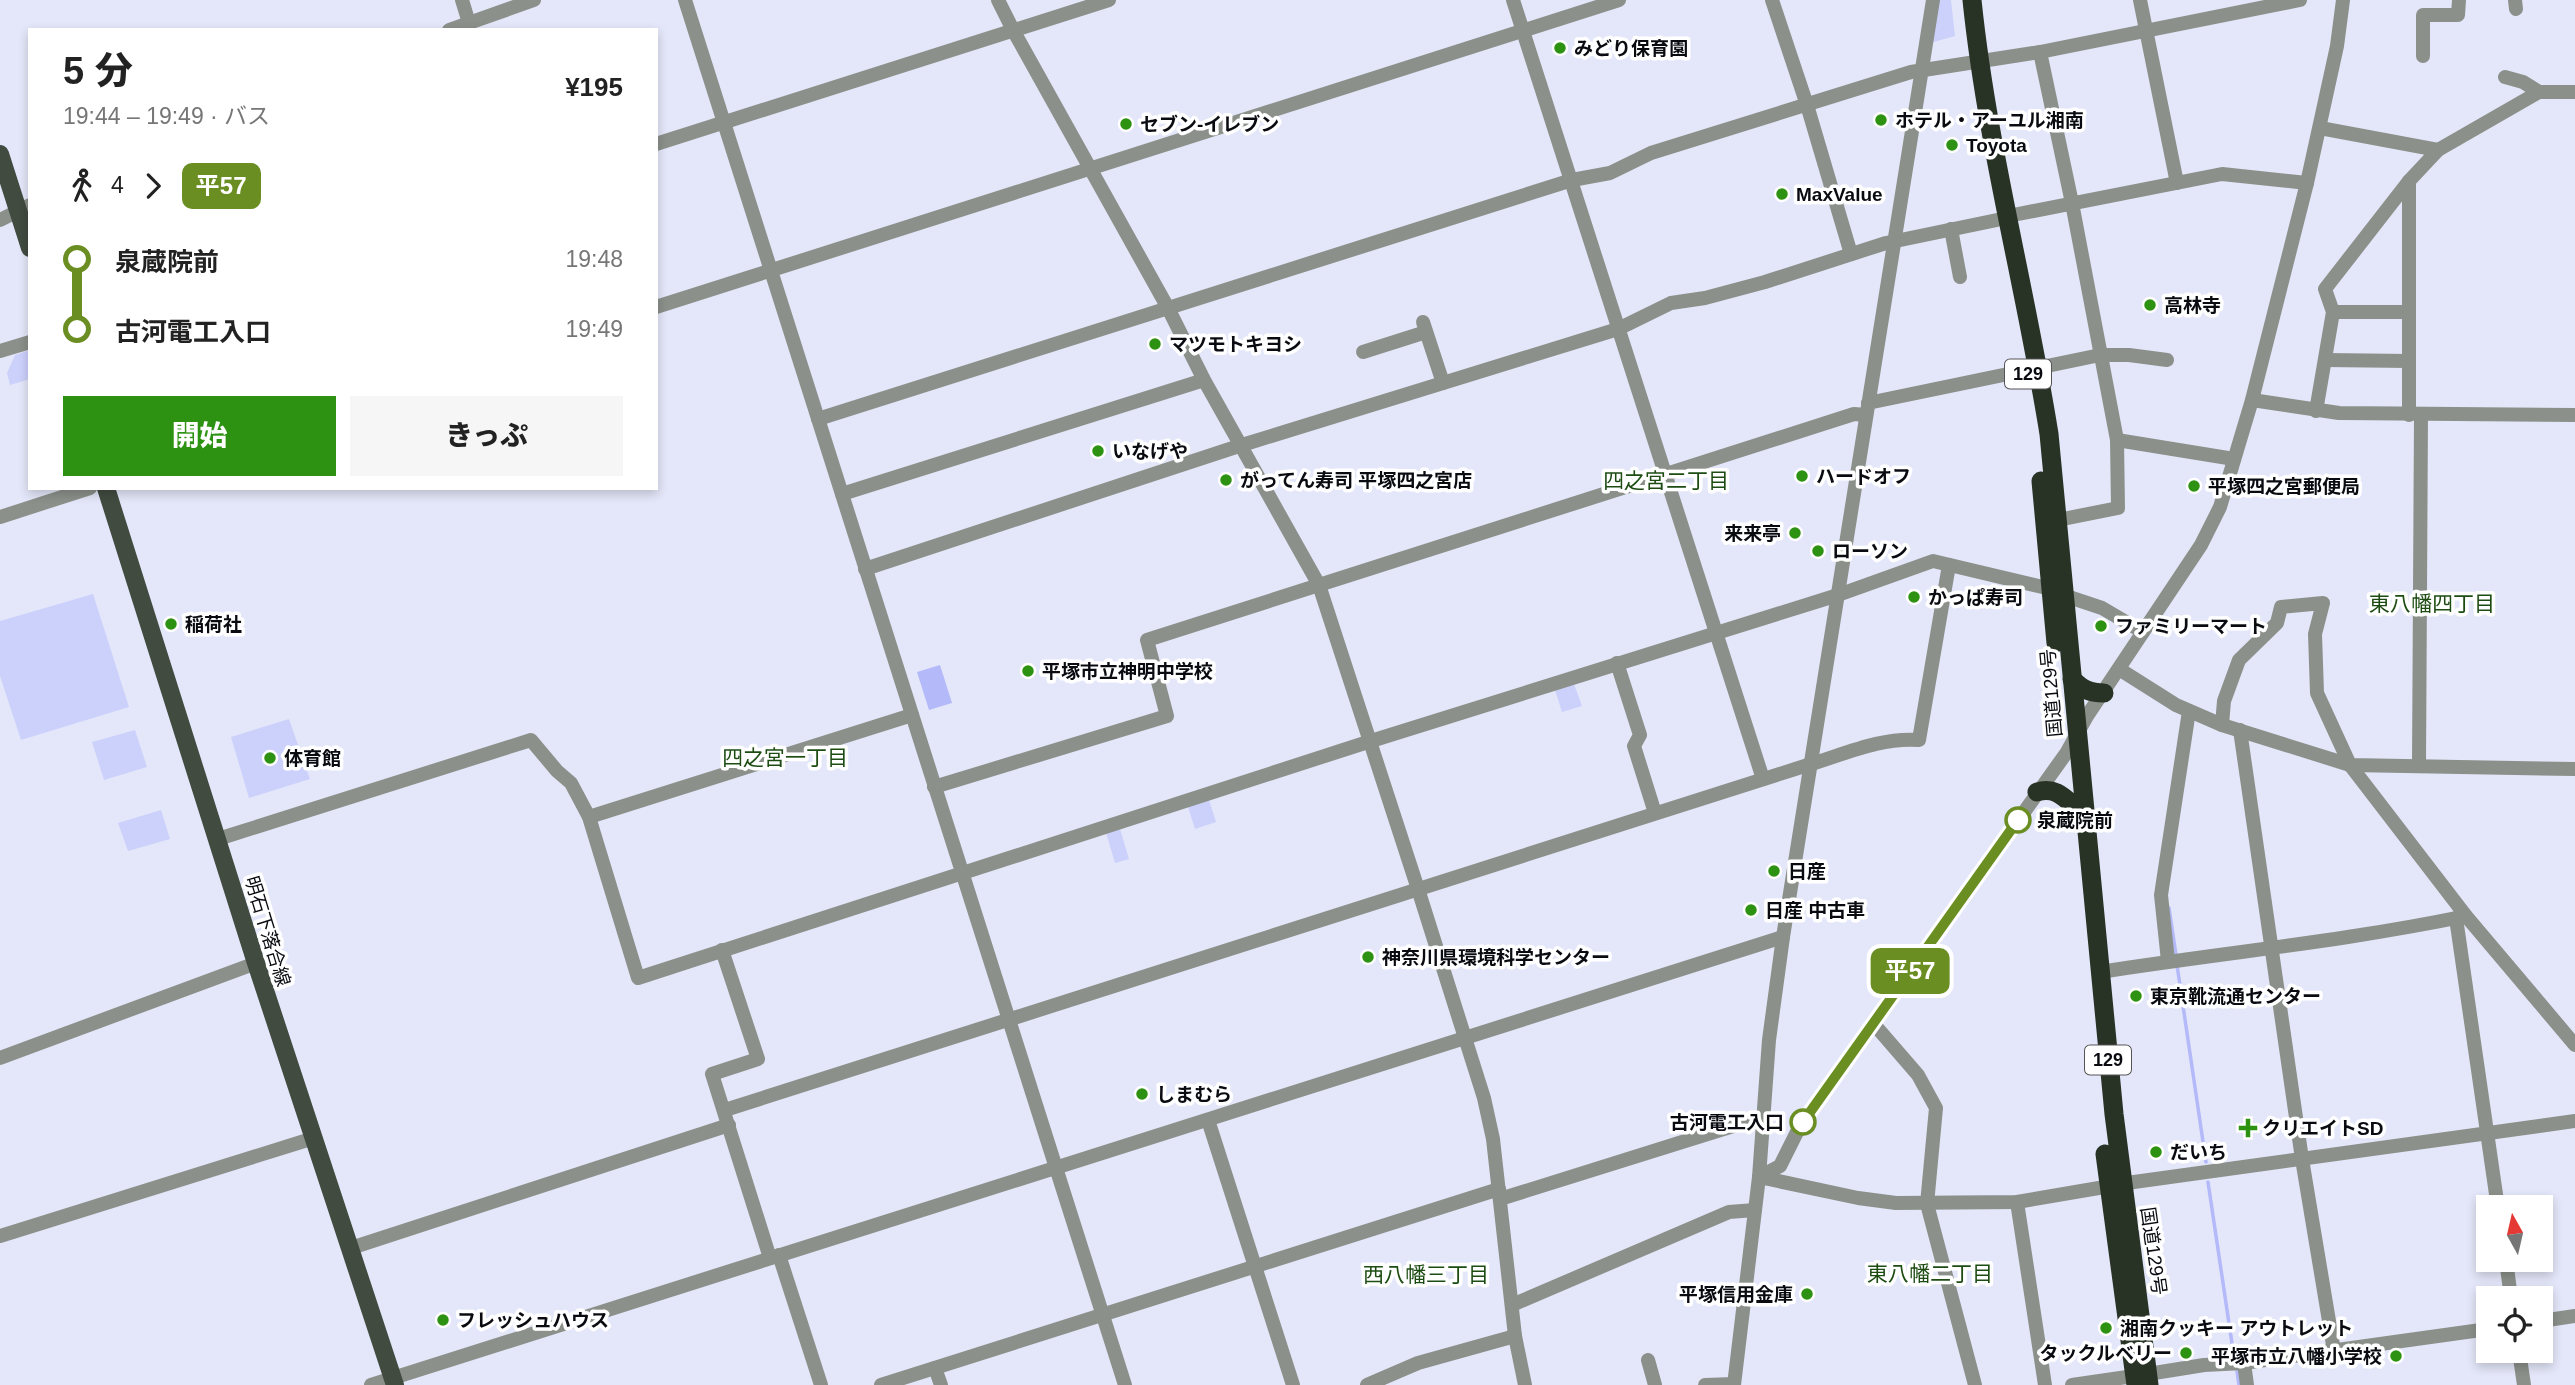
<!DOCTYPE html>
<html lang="ja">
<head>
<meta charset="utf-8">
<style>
  :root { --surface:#fff; --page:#f6f6f6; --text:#222; --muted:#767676; --accent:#2d9212 }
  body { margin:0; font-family:Arial,"Noto Sans JP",sans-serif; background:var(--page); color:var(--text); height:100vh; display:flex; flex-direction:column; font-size:26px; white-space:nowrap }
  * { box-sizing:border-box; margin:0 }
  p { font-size:23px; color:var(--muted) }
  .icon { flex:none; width:38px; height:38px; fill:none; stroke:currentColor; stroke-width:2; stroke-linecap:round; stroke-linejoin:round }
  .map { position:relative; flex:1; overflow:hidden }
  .details { position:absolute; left:28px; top:28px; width:630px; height:462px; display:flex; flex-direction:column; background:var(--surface); border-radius:0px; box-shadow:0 4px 10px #0003 }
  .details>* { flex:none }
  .badge { padding:0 14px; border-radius:10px; font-size:24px; line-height:46px }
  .needle { width:46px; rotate:352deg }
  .controls { position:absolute; left:2476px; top:1195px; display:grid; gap:14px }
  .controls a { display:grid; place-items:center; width:77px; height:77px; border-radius:0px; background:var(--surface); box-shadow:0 4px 10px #0003; font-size:35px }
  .map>.badge { position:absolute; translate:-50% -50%; box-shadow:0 0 0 4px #fff }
  .legs { display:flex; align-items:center; gap:10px; height:77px; padding:0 35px; font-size:23px }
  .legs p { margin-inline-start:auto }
  .summary { display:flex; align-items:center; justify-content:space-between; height:119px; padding:0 35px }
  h1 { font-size:38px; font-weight:800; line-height:52px }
  .button { display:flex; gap:14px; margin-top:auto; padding:14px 35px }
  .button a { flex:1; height:80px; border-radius:0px; background:var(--accent); color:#fff; font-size:28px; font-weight:800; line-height:80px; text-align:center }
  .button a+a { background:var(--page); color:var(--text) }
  ul { padding:0 35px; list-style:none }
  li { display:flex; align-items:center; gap:24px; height:70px; font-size:26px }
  li i { display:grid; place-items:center; width:10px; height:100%; margin:0 9px; background:currentColor }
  li i::after { content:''; width:18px; height:18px; margin:-9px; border:5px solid; border-radius:50%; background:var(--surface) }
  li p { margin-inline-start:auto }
  li:first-child i { background:linear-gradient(#0000 50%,currentColor 0) }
  li:last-child i { background:linear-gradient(currentColor 50%,#0000 0) }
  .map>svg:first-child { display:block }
  .green { fill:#ccd1fc }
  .water { fill:#b3b9f9 }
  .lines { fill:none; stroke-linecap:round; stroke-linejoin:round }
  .stream { stroke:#b3b9f9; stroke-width:3.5 }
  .minor { stroke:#8b918a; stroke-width:14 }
  .major { stroke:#414b40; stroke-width:18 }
  .highway { stroke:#283326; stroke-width:19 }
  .line-1-casing { stroke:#fff; stroke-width:16 }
  .line-1 { stroke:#6b8e23; stroke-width:10 }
  .poi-dot { fill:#2d9212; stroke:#fff; stroke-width:2.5 }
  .stop-1-dot { fill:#fff; stroke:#6b8e23; stroke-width:3.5 }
  .labels { text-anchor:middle; stroke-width:7; stroke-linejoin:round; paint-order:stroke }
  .shield { fill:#fff; stroke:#545458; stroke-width:2 }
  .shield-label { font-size:18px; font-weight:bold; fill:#0a0b11 }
  .poi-label { font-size:19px; font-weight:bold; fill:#0a0b11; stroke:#fff; text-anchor:start }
  .street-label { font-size:19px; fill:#0a0b11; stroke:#fff }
  .stop-label { font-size:19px; font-weight:bold; fill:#0a0b11; stroke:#fff; text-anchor:start }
  .neighbourhood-label { font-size:21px; fill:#1d4c13; stroke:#fff }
</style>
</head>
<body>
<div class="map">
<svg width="2575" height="1385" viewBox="0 0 2575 1385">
  <rect width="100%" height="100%" fill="#e4e7f9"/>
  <g class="green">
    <path d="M1937,0h14l4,36 -25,7z"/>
    <path d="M30,350v29l-20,6 -3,-12 8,-18z"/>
    <path d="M93,594l36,113 -108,33 -21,-64v-55z"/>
    <path d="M1574,684l8,22 -20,6 -7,-22z"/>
    <path d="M289,719l21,60 -61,19 -18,-61z"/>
    <path d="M135,730l12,37 -43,13 -12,-38z"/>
    <path d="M1209,800l7,22 -21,7 -7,-22z"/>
    <path d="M161,810l9,29 -42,12 -10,-28z"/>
    <path d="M1120,829l9,30 -14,4 -9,-30z"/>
  </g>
  <path class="water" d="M940,665l12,38 -23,7 -12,-38z"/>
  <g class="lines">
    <g class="stream">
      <path d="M2169,908l7,47"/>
      <path d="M2177,965l29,197"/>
      <path d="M2208,1182l26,175"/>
      <path d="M2237,1371l2,14"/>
    </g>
    <g class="minor">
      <path d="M462,0l7,23"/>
      <path d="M685,0l440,1385"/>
      <path d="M998,0l15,30 155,278 36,72 115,205 99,304 66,209 9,41 22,197 10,49"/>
      <path d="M1513,0l250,779"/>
      <path d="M1772,0l35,105 44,149"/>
      <path d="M2140,0l37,183"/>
      <path d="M2515,0l1,9"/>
      <path d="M449,30l85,-30"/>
      <path d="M2040,52l32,151 45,237 1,68 -60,12"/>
      <path d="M2423,56v-41h35l1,-15"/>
      <path d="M2505,77l18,5 16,10"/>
      <path d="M2320,128l118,22"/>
      <path d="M656,144l453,-144"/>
      <path d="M2008,216l214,-42 85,9"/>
      <path d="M0,220l30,-15"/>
      <path d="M1951,229l9,48"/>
      <path d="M656,307l963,-307"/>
      <path d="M2333,312h76"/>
      <path d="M1423,322l20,61"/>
      <path d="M0,351l30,-9"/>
      <path d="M1363,352l63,-20"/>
      <path d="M2325,360l84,1"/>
      <path d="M2252,400l87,13 236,2"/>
      <path d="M1868,403l232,-48h29l38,5"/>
      <path d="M2316,411l17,-99 -8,-23 84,-108 29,-31 101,-58h36"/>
      <path d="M2409,415v-234"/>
      <path d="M818,419l754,-239 38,-7 41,-20 260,-81 129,-20 260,-52"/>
      <path d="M2117,440l117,19"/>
      <path d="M842,494l362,-114"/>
      <path d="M0,517l90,-29"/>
      <path d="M865,569l377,-124 376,-116 53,-26 34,-5 60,-16 121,-39 111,-23"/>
      <path d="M2066,596l36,12 41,24"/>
      <path d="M1617,663l23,72 -6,11 21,67"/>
      <path d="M2119,669l57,36 46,20 128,40 225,4"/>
      <path d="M2222,725l2,-24 15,-41 38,-37 4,-16 42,-4 -8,31 2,59 33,72 116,151 109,129"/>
      <path d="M2240,730l62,429 32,192"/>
      <path d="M2419,766l2,-351"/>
      <path d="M934,787l233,-71 -20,-76 707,-226 12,1"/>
      <path d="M589,817l323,-102"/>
      <path d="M218,839l313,-99 26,31 14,12 18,34 49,161 733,-237 467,-146 95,-34 118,28"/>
      <path d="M2456,918l42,290"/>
      <path d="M722,950l36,109 -46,15 58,184"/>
      <path d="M2168,961l-7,-66 28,-184"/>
      <path d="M2100,972c122,-19 246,-31 366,-56"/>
      <path d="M1873,1023l45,52 18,33 -9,96 48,181"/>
      <path d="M0,1058l256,-95"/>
      <path d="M725,1110l1086,-346c36,-11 71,-27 108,-24l30,-175"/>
      <path d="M1208,1120l85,265"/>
      <path d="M1759,1177l21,-11 21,-42 266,-372 20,-36 114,-171 19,-38 32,-107 55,-217 30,-137 6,-46"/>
      <path d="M1759,1177l99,21 38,5 121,-1 117,-20 441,-61"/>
      <path d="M1500,1199l262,-82"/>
      <path d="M2017,1202l28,183"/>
      <path d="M0,1236l314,-98"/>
      <path d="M351,1248l378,-123"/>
      <path d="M779,1255l42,130"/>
      <path d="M2506,1260l5,38"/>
      <path d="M1512,1305l217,-93 26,-2"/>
      <path d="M2541,1321l34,-5"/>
      <path d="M2519,1351l5,34"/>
      <path d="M1648,1360l7,25"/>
      <path d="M2244,1363l3,22"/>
      <path d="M935,1368l6,17"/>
      <path d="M2148,1374l56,-9 40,-2 244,-34"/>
      <path d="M371,1385l1412,-448"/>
      <path d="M881,1385l618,-196"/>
      <path d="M1367,1385l51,-22 97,-27"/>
      <path d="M1705,1385l29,-1"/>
      <path d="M1734,1385l25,-208 10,-137 14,-103 150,-937"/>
      <path d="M2072,1385l62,-9"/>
    </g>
    <g class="major">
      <path d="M0,154l30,94"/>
      <path d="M106,488l150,475 139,422"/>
    </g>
    <g class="highway">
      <path d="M1972,0c15,146 54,289 77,434l65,680 35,271"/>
      <path d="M2041,481l15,162"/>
      <path d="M2072,679c10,10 17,14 32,14"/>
      <path d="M2037,792c16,-5 25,3 36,13"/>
      <path d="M2105,1154l31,231"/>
    </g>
  </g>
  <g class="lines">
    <defs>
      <path id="line-1" d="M1803,1122l215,-302"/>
    </defs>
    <use href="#line-1" class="line-1-casing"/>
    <use href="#line-1" class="line-1"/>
  </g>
  <g class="poi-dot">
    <circle cx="1560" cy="48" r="7"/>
    <circle cx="1881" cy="120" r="7"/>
    <circle cx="1126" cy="124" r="7"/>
    <circle cx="1952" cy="145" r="7"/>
    <circle cx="1782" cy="194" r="7"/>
    <circle cx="2150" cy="305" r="7"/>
    <circle cx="1155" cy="344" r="7"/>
    <circle cx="1098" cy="451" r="7"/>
    <circle cx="1802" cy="476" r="7"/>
    <circle cx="1226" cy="480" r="7"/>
    <circle cx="2194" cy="486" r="7"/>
    <circle cx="1795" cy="533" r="7"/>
    <circle cx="1818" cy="551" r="7"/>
    <circle cx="1914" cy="597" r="7"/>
    <circle cx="171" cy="624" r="7"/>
    <circle cx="2101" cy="626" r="7"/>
    <circle cx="1028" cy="671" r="7"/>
    <circle cx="270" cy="758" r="7"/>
    <circle cx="1774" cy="871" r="7"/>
    <circle cx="1751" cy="910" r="7"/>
    <circle cx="1368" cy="957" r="7"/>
    <circle cx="2136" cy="996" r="7"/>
    <circle cx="1142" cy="1094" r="7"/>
    <path d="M2244.5 1117.5h7v7h7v7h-7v7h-7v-7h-7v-7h7z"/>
    <circle cx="2156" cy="1152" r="7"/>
    <circle cx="1807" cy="1294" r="7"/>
    <circle cx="443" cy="1320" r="7"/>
    <circle cx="2106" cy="1328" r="7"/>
    <circle cx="2186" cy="1353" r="7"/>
    <circle cx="2396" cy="1356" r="7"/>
  </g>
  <g class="stop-1-dot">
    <circle cx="2018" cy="820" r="12"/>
    <circle cx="1803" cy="1122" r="12"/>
  </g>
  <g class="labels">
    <g class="shield">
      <rect x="2005" y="359.5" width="46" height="29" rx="5"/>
      <rect x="2085" y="1045.5" width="46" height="29" rx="5"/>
    </g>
    <g class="shield-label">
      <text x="2028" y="380">129</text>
      <text x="2108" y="1066">129</text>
    </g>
    <g class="poi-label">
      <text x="1574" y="55">みどり保育園</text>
      <text x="1895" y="127">ホテル・アーユル湘南</text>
      <text x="1140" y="131">セブン-イレブン</text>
      <text x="1966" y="152">Toyota</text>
      <text x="1796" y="201">MaxValue</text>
      <text x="2164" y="312">高林寺</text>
      <text x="1169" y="351">マツモトキヨシ</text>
      <text x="1112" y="458">いなげや</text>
      <text x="1816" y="483">ハードオフ</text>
      <text x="1240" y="487">がってん寿司 平塚四之宮店</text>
      <text x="2208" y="493">平塚四之宮郵便局</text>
      <text x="1781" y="540" text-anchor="end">来来亭</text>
      <text x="1832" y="558">ローソン</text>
      <text x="1928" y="604">かっぱ寿司</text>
      <text x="185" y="631">稲荷社</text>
      <text x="2115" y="633">ファミリーマート</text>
      <text x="1042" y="678">平塚市立神明中学校</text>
      <text x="284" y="765">体育館</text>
      <text x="1788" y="878">日産</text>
      <text x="1765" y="917">日産 中古車</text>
      <text x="1382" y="964">神奈川県環境科学センター</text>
      <text x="2150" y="1003">東京靴流通センター</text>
      <text x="1156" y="1101">しまむら</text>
      <text x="2262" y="1135">クリエイトSD</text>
      <text x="2170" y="1159">だいち</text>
      <text x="1793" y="1301" text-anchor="end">平塚信用金庫</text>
      <text x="457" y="1327">フレッシュハウス</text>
      <text x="2120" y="1335">湘南クッキー アウトレット</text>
      <text x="2172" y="1360" text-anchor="end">タックルベリー</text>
      <text x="2382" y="1363" text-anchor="end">平塚市立八幡小学校</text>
    </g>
    <g class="street-label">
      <text transform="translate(2051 693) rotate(-95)" y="7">国道129号</text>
      <text transform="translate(268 931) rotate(73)" y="7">明石下落合線</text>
      <text transform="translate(2154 1251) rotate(82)" y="7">国道129号</text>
    </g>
    <g class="stop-label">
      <text x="2037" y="827">泉蔵院前</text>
      <text x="1784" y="1129" text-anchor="end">古河電工入口</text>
    </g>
    <g class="neighbourhood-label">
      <text x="1666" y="488">四之宮二丁目</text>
      <text x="2432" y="611">東八幡四丁目</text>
      <text x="785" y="765">四之宮一丁目</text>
      <text x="1930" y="1281">東八幡二丁目</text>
      <text x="1426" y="1282">西八幡三丁目</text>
    </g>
  </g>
</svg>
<div class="controls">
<a><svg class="needle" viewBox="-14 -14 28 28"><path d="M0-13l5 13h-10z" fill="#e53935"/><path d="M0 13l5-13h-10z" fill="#767676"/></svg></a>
<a><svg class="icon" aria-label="locate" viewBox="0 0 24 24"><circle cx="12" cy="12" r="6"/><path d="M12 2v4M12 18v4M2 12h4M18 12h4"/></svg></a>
</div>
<b class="badge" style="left:1910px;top:971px;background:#6b8e23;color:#fff">平57</b>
<section class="details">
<div class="summary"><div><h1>5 分</h1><p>19:44 – 19:49 · バス</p></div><b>¥195</b></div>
<div class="legs"><svg class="icon" aria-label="walk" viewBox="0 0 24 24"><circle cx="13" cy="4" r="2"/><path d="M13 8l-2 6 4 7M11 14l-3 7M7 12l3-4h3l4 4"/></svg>4<svg class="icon" aria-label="forward" viewBox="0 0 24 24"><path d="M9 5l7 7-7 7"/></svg><b class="badge" style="background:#6b8e23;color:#fff">平57</b></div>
<ul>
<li><i style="color:#6b8e23"></i><b>泉蔵院前</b><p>19:48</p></li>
<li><i style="color:#6b8e23"></i><b>古河電工入口</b><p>19:49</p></li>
</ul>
<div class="button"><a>開始</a><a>きっぷ</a></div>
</section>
</div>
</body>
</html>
